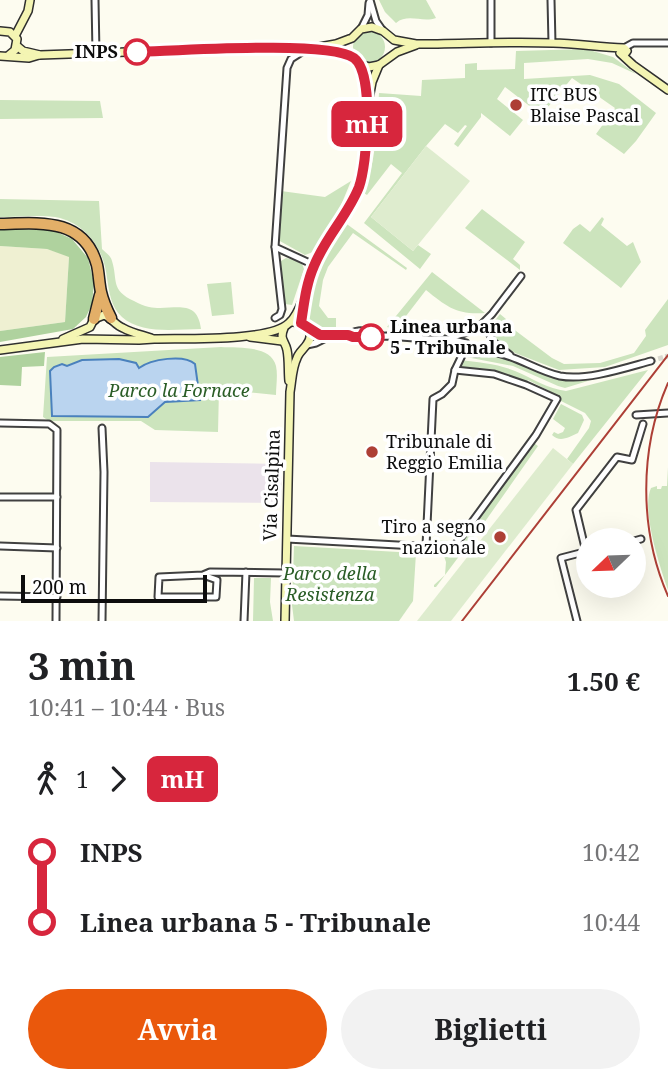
<!DOCTYPE html>
<html lang="it">
<head>
<meta charset="utf-8">
<style>
  :root { --surface:#fff; --page:#f2f2f2; --text:#202124; --muted:#757577; --accent:#ea580c }
  body { margin:0; font-family:"Noto Serif",serif; background:var(--page); color:var(--text); height:100vh; display:flex; flex-direction:column; font-size:26px; white-space:nowrap }
  * { box-sizing:border-box; margin:0 }
  p { font-size:23px; color:var(--muted) }
  .icon { flex:none; width:38px; height:38px; fill:none; stroke:currentColor; stroke-width:2; stroke-linecap:round; stroke-linejoin:round }
  .map { position:relative; height:621px; overflow:hidden }
  .details { display:flex; flex-direction:column; background:var(--surface); flex:1 }
  .details>* { flex:none }
  .badge { padding:0 14px; border-radius:10px; font-size:24px; line-height:46px }
  .needle { width:46px; rotate:247deg }
  .controls { position:absolute; left:576px; top:528px; display:grid; gap:14px }
  .controls a { display:grid; place-items:center; width:70px; height:70px; border-radius:50%; background:var(--surface); box-shadow:0 7px 28px #0002; font-size:35px }
  .scale { position:absolute; left:21px; bottom:18px; width:186px; box-sizing:border-box; padding-left:7px; border:4px solid #0d0d0d; border-top:0; font-size:19px; line-height:24px; white-space:nowrap; color:#0d0d0d; -webkit-text-stroke:5px #fff; paint-order:stroke }
  .map>.badge { position:absolute; translate:-50% -50%; box-shadow:0 0 0 4px #fff }
  .legs { display:flex; align-items:center; gap:10px; height:77px; padding:0 28px; font-size:23px }
  .legs p { margin-inline-start:auto }
  .head { display:flex; align-items:center; justify-content:space-between; height:119px; padding:0 28px }
  h1 { font-size:38px; font-weight:700; line-height:52px }
  .button { display:flex; gap:14px; margin-top:auto; padding:14px 28px }
  .button a { flex:1; height:80px; border-radius:42px; background:var(--accent); color:#fff; font-size:28px; font-weight:700; line-height:80px; text-align:center }
  .button a+a { background:var(--page); color:var(--text) }
  ul { padding:0 28px; list-style:none }
  li { display:flex; align-items:center; gap:24px; height:70px; font-size:26px }
  li i { display:grid; place-items:center; width:10px; height:100%; margin:0 9px; background:currentColor }
  li i::after { content:''; width:18px; height:18px; margin:-9px; border:5px solid; border-radius:50%; background:var(--surface) }
  li p { margin-inline-start:auto }
  li:first-child i { background:linear-gradient(#0000 50%,currentColor 0) }
  li:last-child i { background:linear-gradient(currentColor 50%,#0000 0) }
  .map>svg:first-child { display:block }
  .industrial { fill:#ebe3eb }
  .farmland { fill:#eff0d2 }
  .green { fill:#cce4bd }
  .forest { fill:#afd29e }
  .pitch { fill:#deecce }
  .water { fill:#bad4ef; stroke:#4a81bd; stroke-width:2 }
  .lines { fill:none; stroke-linecap:round; stroke-linejoin:round }
  .street-tunnel { stroke:#d9d8ce; stroke-width:5; stroke-dasharray:5 2.5; stroke-linecap:butt }
  .street-casing { stroke:#404040; stroke-width:9 }
  .secondary-casing { stroke:#2f2f2f; stroke-width:10 }
  .highway-casing { stroke:#1e1e1e; stroke-width:13 }
  .street { stroke:#fff; stroke-width:5 }
  .secondary { stroke:#f4f5b3; stroke-width:7 }
  .highway { stroke:#e3af68; stroke-width:10 }
  .rail { stroke:#ad3f36; stroke-width:2 }
  .line-1-casing { stroke:#fff; stroke-width:16 }
  .line-1 { stroke:#d7263d; stroke-width:10 }
  .stop-1-dot { fill:#fff; stroke:#d7263d; stroke-width:3.5 }
  .poi-dot { fill:#ad3f36; stroke:#fff; stroke-width:2.5 }
  .labels { text-anchor:middle; stroke-width:7; stroke-linejoin:round; paint-order:stroke }
  .stop-label { font-size:18px; font-weight:bold; fill:#0d0d0d; stroke:#fff; text-anchor:end }
  .poi-label { font-size:18px; fill:#0d0d0d; stroke:#fff; text-anchor:start }
  .park-label { font-size:18px; font-style:italic; fill:#2a5d26; stroke:#fff }
  .street-label { font-size:18px; fill:#0d0d0d; stroke:#fff }
</style>
</head>
<body>
<div class="map">
<svg width="668" height="621" viewBox="0 0 668 621">
  <rect width="100%" height="100%" fill="#fdfcf0"/>
  <path class="industrial" d="M150,462l132,2 -1,39 -131,-1z"/>
  <path class="farmland" d="M0,246l47,3 22,7 -4,66 -65,9z"/>
  <g class="green">
    <path d="M379,0h47l10,18c-14,5 -28,-5 -40,5l-11,-11z"/>
    <circle cx="369" cy="47" r="16"/>
    <path d="M586,49l27,8 23,17 -24,-11 -24,-4 -64,4v16l66,-4 29,9 37,29 -20,28 -12,13 -28,-20 19,-26 -43,-30 -24,29 -12,4 -31,-24 -8,12 26,21 -13,16 -29,-23v4l-23,30 -4,-3 13,-18 -2,-1 -7,8 -13,-9 -19,22 -55,71 42,34 5,-6 13,9 -11,15 -56,-46 38,-50 -11,-9 -24,31 -3,-2c12,-33 13,-65 15,-100l42,3 1,-16 43,-2v-14l12,-1v7l38,-1 1,-18z"/>
    <path d="M0,100l100,1 3,17 -103,1z"/>
    <path d="M351,181l-12,29 -26,42 -8,3 -27,-15 3,-49 44,6z"/>
    <path d="M0,199l99,2 3,48c3,3 9,7 10,12 6,19 -2,29 22,40 4,2 10,5 15,6 22,5 48,-11 52,22 -24,0 -59,6 -79,-12 -11,-10 -13,-25 -15,-39 -3,-28 -19,-52 -47,-60 -15,-4 -44,-1 -60,-1z"/>
    <path d="M482,209l43,33 -12,17 7,6v5l-55,-42z"/>
    <path d="M602,217l2,2 -3,6 26,21 6,-4 8,20 -20,26 -58,-45 10,-14 7,-5 10,8z"/>
    <path d="M344,222l63,46 -1,2 -53,-37 -25,34 -5,13 -4,26 9,12h8v9c-8,1 -20,4 -26,-3 -15,-16 25,-84 34,-102z"/>
    <path d="M286,258l15,3 3,8 -12,36 -7,-1 -5,-34 1,-9z"/>
    <path d="M432,272l53,41c-28,2 -38,-6 -59,-23l-30,39 -9,-2z"/>
    <path d="M231,282l3,32 -22,2 -5,-32z"/>
    <path d="M668,299v46l-63,22 -46,3 -44,-17 -18,-11 -5,-14 1,-5 7,-9 6,5 -2,3 48,36 12,6 36,-1 34,-10 12,-17 -1,-6z"/>
    <path d="M221,347c17,1 50,-2 55,19 2,9 0,20 0,29l-57,-6 -1,43 -63,-2 -14,-9h-92l-6,-4 4,-60z"/>
    <path d="M488,354c26,4 50,23 78,26 15,1 33,-5 48,-7l-49,15 -7,-2 -45,-20 -47,-9z"/>
    <path d="M460,360c18,2 38,4 55,11 17,7 33,18 51,20l82,-21 -75,94 -6,-5 22,-31 2,-7 -6,-8 -28,-14 2,-3 -31,-16 -2,2 -34,-13 -35,-1z"/>
    <path d="M561,404l21,11 2,5 -6,13c-9,4 -18,10 -26,2l2,-3 4,2 5,-2 2,-4 -12,-9z"/>
    <path d="M531,441l7,5 -54,77 -48,64h-2v-2l11,-10 1,-13 -5,-14 -24,-2 9,-6 26,1v7z"/>
    <path d="M668,467v123c-8,-23 -27,-80 -17,-102l6,-2v3h4l1,-3h5z"/>
    <path d="M294,546l122,7 -3,48 -14,20h-105l-2,-16z"/>
    <path d="M254,578h17l-1,24 3,19h-20z"/>
  </g>
  <g class="forest">
    <path d="M0,229l52,1 20,9 16,19 6,25 -2,21 -6,13 -13,12 -73,13v-11l65,-9 4,-65 -22,-8 -47,-3z"/>
    <path d="M45,352l-1,14 -22,1 -1,19 -21,-1v-28z"/>
  </g>
  <g class="pitch">
    <path d="M426,146l44,35 -57,70 -42,-34z"/>
    <path d="M553,448l20,16 -122,157h-34z"/>
  </g>
  <path class="water" d="M119,359l17,4 3,5c12,-9 45,-14 56,-4l5,36 -35,2 -17,15 -96,-1 -2,-45 4,-4 8,-3 5,2 15,-6z"/>
  <g class="lines">
    <path class="street-tunnel" d="M651,361l17,-5"/>
    <defs>
      <g id="street">
        <path d="M95,0l1,53"/>
        <path d="M370,0l6,21 7,10"/>
        <path d="M491,0v43"/>
        <path d="M551,0l1,43"/>
        <path d="M361,29l7,-14 1,-12"/>
        <path d="M624,48l9,-5h35"/>
        <path d="M305,50l-14,9 -4,9 -12,179 39,18"/>
        <path d="M275,318l5,-3 2,-6 -7,-62"/>
        <path d="M479,327l13,-13 29,-38"/>
        <path d="M309,329c11,6 26,10 38,6 4,-1 7,-4 11,-4 7,-1 15,2 22,3"/>
        <path d="M348,335l5,2 34,-1 41,3h21l17,4c7,15 10,9 22,8 3,0 7,1 10,2 22,5 40,18 62,23 27,5 65,-8 91,-15"/>
        <path d="M449,339c6,-3 12,-4 18,-7 9,-4 13,-6 22,0l3,9 18,14"/>
        <path d="M307,345l9,-2 12,-6"/>
        <path d="M636,415l32,-2"/>
        <path d="M0,423l49,1 8,6 -1,191"/>
        <path d="M0,497h57"/>
        <path d="M287,539l166,9 83,-113 21,-36 -31,-14 -32,-11 -39,-4"/>
        <path d="M634,541l7,-2"/>
        <path d="M0,546l57,2"/>
        <path d="M426,546l7,-147 9,-5 10,-10 3,-14 12,-25"/>
        <path d="M586,552l-10,-42 41,-53 15,3 11,-36"/>
        <path d="M203,575l14,5 -1,17h-58l1,-20 44,-2 7,-3 75,1"/>
        <path d="M0,596l57,1"/>
        <path d="M102,621l2,-149 -2,-44"/>
        <path d="M244,621l2,-49"/>
        <path d="M577,621l-16,-63 27,-7"/>
      </g>
      <g id="secondary">
        <path d="M0,31l10,1 7,7 -2,11 -6,5"/>
        <path d="M15,36l13,-25 2,-11"/>
        <path d="M17,46l6,5 17,4 173,-6h95l28,-5 16,-6 9,-9 11,-2 11,4 11,9 22,4c46,0 92,-3 137,-1 24,0 48,5 71,5l3,3 -3,4"/>
        <path d="M315,49l25,4 13,4 7,7 9,3 10,-2 18,-13 19,-7"/>
        <path d="M620,53l13,12 35,25"/>
        <path d="M0,56l29,2 10,-3"/>
        <path d="M360,64l7,33"/>
        <path d="M301,323l6,-34 7,-24 44,-76 7,-23 3,-62 4,-22 7,-17"/>
        <path d="M284,328c-5,12 1,12 3,22 2,10 1,21 2,31"/>
        <path d="M250,337l32,4"/>
        <path d="M63,339l27,-12 4,-8 10,-4c8,3 11,10 19,13 9,5 19,7 28,10"/>
        <path d="M0,350l83,-11 56,1 15,-1c29,-1 115,3 135,-16 9,-7 13,-23 18,-34"/>
        <path d="M285,621l5,-229c2,-11 2,-24 7,-34 2,-6 7,-9 10,-14 9,-12 -3,-22 -15,-22"/>
      </g>
      <g id="highway">
        <path d="M0,224c38,-1 84,-7 97,41 2,9 2,18 4,27 2,9 6,18 10,26"/>
        <path d="M94,319l6,-24"/>
      </g>
    </defs>
    <use href="#street" class="street-casing"/>
    <use href="#secondary" class="secondary-casing"/>
    <use href="#highway" class="highway-casing"/>
    <use href="#street" class="street"/>
    <use href="#secondary" class="secondary"/>
    <use href="#highway" class="highway"/>
    <g class="rail">
      <path d="M668,383c-29,66 -29,147 0,213"/>
      <path d="M462,621l206,-266"/>
    </g>
  </g>
  <g class="lines">
    <defs>
      <path id="line-1" d="M137,52c38,-1 192,-12 217,6 21,15 13,107 5,129 -11,28 -34,51 -45,79 -8,18 -10,38 -13,57l19,12h28l5,2h18"/>
    </defs>
    <use href="#line-1" class="line-1-casing"/>
    <use href="#line-1" class="line-1"/>
  </g>
  <g class="stop-1-dot">
    <circle cx="137" cy="52" r="12"/>
    <circle cx="371" cy="337" r="12"/>
  </g>
  <g class="poi-dot">
    <circle cx="516" cy="105" r="7"/>
    <circle cx="372" cy="452" r="7"/>
    <circle cx="500" cy="537" r="7"/>
  </g>
  <g class="labels">
    <g class="stop-label">
      <text x="118" y="58">INPS</text>
      <text x="390" y="333" text-anchor="start">Linea urbana<tspan x="390" dy="21">5 - Tribunale</tspan></text>
    </g>
    <g class="poi-label">
      <text x="530" y="101">ITC BUS<tspan x="530" dy="21">Blaise Pascal</tspan></text>
      <text x="386" y="448">Tribunale di<tspan x="386" dy="21">Reggio Emilia</tspan></text>
      <text x="486" y="533" text-anchor="end">Tiro a segno<tspan x="486" dy="21">nazionale</tspan></text>
    </g>
    <g class="park-label">
      <text x="179" y="397">Parco la Fornace</text>
      <text x="330" y="580">Parco della<tspan x="330" dy="21">Resistenza</tspan></text>
    </g>
    <g class="street-label">
      <text transform="translate(272 485) rotate(-88)" y="6">Via Cisalpina</text>
    </g>
  </g>
</svg>
<div class="controls">
<a><svg class="needle" viewBox="-14 -14 28 28"><path d="M0-13l5 13h-10z" fill="#e53935"/><path d="M0 13l5-13h-10z" fill="#757577"/></svg></a>
</div>
<div class="scale">200 m</div>
<b class="badge" style="left:367px;top:124px;background:#d7263d;color:#fff">mH</b>
</div>
<section class="details">
<div class="head"><div><h1>3 min</h1><p>10:41 – 10:44 · Bus</p></div><b>1.50 €</b></div>
<div class="legs"><svg class="icon" aria-label="walk" viewBox="0 0 24 24"><circle cx="13" cy="4" r="2"/><path d="M13 8l-2 6 4 7M11 14l-3 7M7 12l3-4h3l4 4"/></svg>1<svg class="icon" aria-label="forward" viewBox="0 0 24 24"><path d="M9 5l7 7-7 7"/></svg><b class="badge" style="background:#d7263d;color:#fff">mH</b></div>
<ul>
<li><i style="color:#d7263d"></i><b>INPS</b><p>10:42</p></li>
<li><i style="color:#d7263d"></i><b>Linea urbana 5 - Tribunale</b><p>10:44</p></li>
</ul>
<div class="button"><a>Avvia</a><a>Biglietti</a></div>
</section>
</body>
</html>
